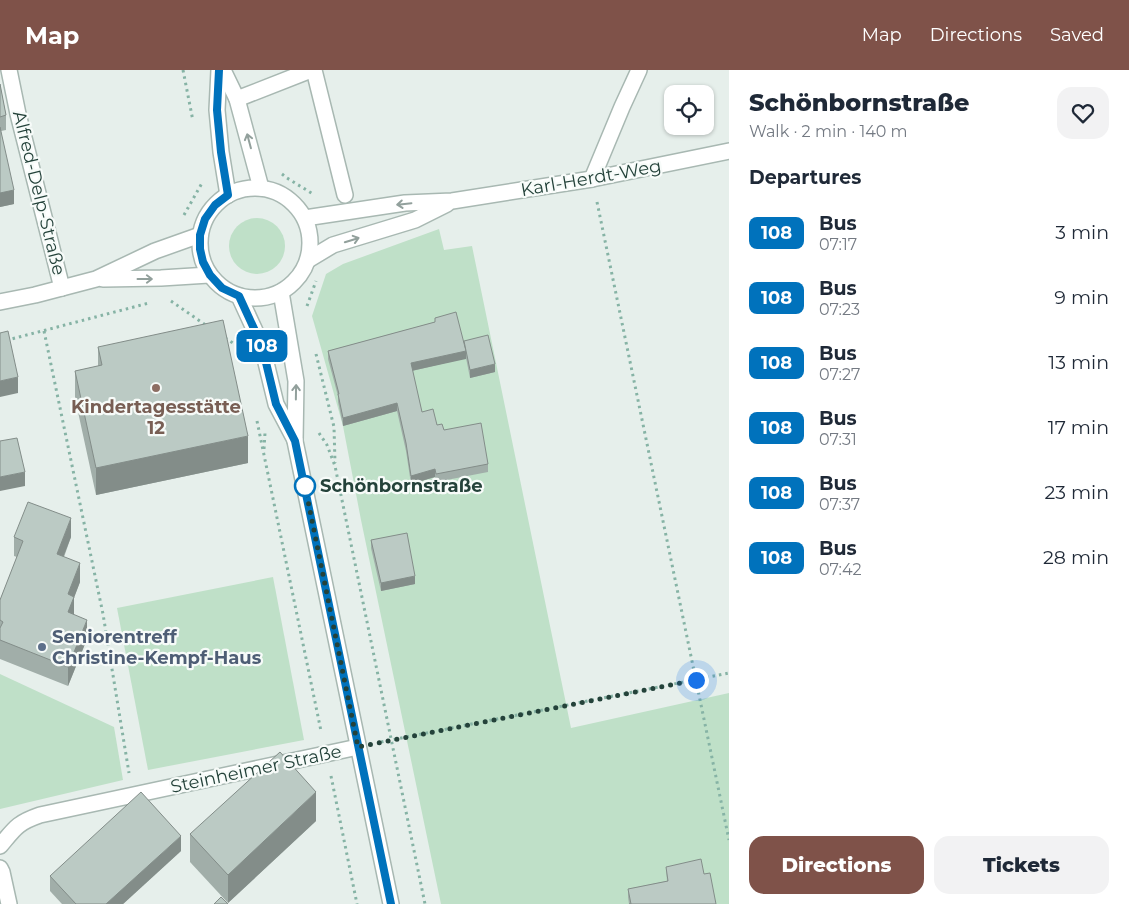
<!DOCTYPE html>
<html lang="en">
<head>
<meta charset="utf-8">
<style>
  :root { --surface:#fff; --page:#f2f2f3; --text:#1f2937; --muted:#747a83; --accent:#7f5249 }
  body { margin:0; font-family:Montserrat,sans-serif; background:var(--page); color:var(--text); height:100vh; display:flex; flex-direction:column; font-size:19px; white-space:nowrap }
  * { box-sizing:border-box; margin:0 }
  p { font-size:16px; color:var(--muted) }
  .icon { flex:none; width:28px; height:28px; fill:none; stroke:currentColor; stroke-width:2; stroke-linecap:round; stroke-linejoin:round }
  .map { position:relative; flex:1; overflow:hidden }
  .panel { display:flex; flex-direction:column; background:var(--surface); width:400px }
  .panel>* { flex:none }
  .badge { padding:0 10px; border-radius:8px; font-size:18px; line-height:32px }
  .fabs { position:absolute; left:664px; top:15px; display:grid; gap:10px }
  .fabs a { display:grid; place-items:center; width:50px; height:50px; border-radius:10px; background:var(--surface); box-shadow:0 1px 4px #0004; font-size:25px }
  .you { position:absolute; width:25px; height:25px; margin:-12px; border:4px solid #fff; border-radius:50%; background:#1a73e8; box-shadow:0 0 0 8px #1a73e833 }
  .map>.badge { position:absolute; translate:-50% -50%; box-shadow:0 0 0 2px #fff }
  h2 { padding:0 20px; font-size:19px; line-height:45px }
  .round { display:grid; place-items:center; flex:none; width:52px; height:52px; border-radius:15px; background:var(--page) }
  .summary { display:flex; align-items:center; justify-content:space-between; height:85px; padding:0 20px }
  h1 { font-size:24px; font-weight:800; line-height:38px }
  .primary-button { display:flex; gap:10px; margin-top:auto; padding:10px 20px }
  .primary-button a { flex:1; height:58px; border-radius:15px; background:var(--accent); color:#fff; font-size:20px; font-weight:800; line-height:58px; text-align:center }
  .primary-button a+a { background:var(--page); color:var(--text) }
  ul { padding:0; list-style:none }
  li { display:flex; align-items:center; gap:15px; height:65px; padding:0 20px }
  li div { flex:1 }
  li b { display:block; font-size:19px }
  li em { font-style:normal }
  li .badge { min-width:55px; font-weight:700; text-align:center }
  header { display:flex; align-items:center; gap:30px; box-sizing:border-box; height:70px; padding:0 25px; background:var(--accent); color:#fff }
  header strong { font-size:24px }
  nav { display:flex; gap:28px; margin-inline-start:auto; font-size:18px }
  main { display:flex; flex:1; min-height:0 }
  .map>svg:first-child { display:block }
  .green { fill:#bfe0c8 }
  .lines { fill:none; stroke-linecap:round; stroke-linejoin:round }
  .minor-casing { stroke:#a8b8b2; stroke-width:18 }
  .path { stroke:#86b3a5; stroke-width:3; stroke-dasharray:2.5 4; stroke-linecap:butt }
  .minor { stroke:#fff; stroke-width:15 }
  .wall { fill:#a1aea9 }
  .shaded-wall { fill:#838d89 }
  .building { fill:#bbcac4; stroke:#838d89 }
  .oneway { stroke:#92a09c }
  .line-casing { stroke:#fff; stroke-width:11 }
  .line { stroke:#0072bc; stroke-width:8 }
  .walk { stroke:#24423a; stroke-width:5; stroke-dasharray:0 9 }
  .education-dot { fill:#8d6e63; stroke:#f7fbf9; stroke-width:2 }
  .stop-dot { fill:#fff; stroke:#0072bc; stroke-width:2.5 }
  .service-dot { fill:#5c6f8a; stroke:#f7fbf9; stroke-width:2 }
  .labels { text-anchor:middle; stroke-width:4.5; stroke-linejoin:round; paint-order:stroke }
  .street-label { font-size:18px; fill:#24423a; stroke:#f7fbf9 }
  .education-label { font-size:18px; font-weight:bold; fill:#785e54; stroke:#f7fbf9 }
  .stop-label { font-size:18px; font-weight:bold; fill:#24423a; stroke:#f7fbf9; text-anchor:start }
  .service-label { font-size:18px; font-weight:bold; fill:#4e5e75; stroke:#f7fbf9; text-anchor:start }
</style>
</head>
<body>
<header>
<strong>Map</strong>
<nav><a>Map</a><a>Directions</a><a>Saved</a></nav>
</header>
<main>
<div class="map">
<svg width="729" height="834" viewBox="0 0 729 834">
  <rect width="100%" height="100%" fill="#e6efeb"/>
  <g class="green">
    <circle cx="257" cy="176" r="28"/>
    <path d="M439,159l5,21 28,-4 99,482 158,-35v211h-288l-80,-384 -18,-94 -31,-110 14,-42 17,-10z"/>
    <path d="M273,507l31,163 -156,30 -31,-162z"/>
    <path d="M0,604l114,53 9,53 -123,29z"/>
  </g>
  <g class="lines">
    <defs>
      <g id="minor">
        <path d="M9,0l9,44 44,174"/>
        <path d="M219,0l-2,40 4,42 7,43"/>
        <path d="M223,0l14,29 24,89"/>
        <path d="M314,0l31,125"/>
        <path d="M237,29l74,-29"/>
        <path d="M592,109l30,-72 17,-37"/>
        <circle cx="255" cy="173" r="55"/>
        <path d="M305,148l100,-15 47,-2 140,-22 137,-28"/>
        <path d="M308,190l25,-15 82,-25 32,-16"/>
        <path d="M103,209l58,-1 48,-3"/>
        <path d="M281,222l15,89 -1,60 96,463"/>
        <path d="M239,226l23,50 14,58 19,36"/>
        <path d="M0,232l35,-7 61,-16 59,-28 45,-16"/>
        <path d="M0,776c15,-18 17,-23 40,-31l318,-68"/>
        <path d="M0,798l2,4 7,32"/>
      </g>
    </defs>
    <use href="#minor" class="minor-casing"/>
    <g class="path">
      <path d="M183,0l10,51"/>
      <path d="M282,104l5,4 26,16"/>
      <path d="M597,132l132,638"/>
      <path d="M184,145l18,-32"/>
      <path d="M171,231l36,25"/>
      <path d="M307,236l9,-25"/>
      <path d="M44,261l59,283 26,159"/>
      <path d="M225,268l11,7"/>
      <path d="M0,272l149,-39"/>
      <path d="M316,284l18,73 1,36"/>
      <path d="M257,351l64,310"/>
      <path d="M319,363l8,12 8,21 90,438"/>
      <path d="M264,379l1,-16"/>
      <path d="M381,672l348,-69"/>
      <path d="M331,706l26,128"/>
    </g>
    <use href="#minor" class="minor"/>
  </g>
  <g class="wall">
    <path d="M0,14l6,31v15l-5,1 13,73 -14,3z"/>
    <path d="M435,248l29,24 31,30 -25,6 -4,-20 -54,13 10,41 15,13 51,39v8l-52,10 -1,-5 -24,7 -5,-33 -9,-40 -54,15 -5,-24v-6l-10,-37v-8l107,-29z"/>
    <path d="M98,277l150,116 -152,32 -21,-97v-27l23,-5z"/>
    <path d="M14,467h57l-7,20 16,25 -6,15v18l13,24 -19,47 -68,-27v-59l17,-43 -3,-1z"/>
    <path d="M371,470l44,44 -34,7 -10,-43z"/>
    <path d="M316,751l-88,82 -38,-41v-28z"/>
    <path d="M181,781l-58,53h-61l-12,-13v-15z"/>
    <path d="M666,797l38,7 -75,30 -1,-7v-8l39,-8z"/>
  </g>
  <g class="shaded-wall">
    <path d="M14,120v14l-14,3v-14z"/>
    <path d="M466,281v8l-55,12v-8z"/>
    <path d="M495,294v8l-25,6v-8z"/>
    <path d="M18,307v16l-18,4v-16z"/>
    <path d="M397,333v8l-54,15v-8z"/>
    <path d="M248,366v27l-152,32v-27z"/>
    <path d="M435,399v8l-24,7v-8z"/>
    <path d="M25,402v14l-25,5v-14z"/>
    <path d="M71,448v19l-14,36v-19z"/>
    <path d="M80,493v19l-12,32v-20z"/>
    <path d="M415,506v8l-34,7v-8z"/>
    <path d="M74,527v19l-6,-4z"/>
    <path d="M87,550v19l-19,47v-19z"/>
    <path d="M316,722v29l-88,82v-28z"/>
    <path d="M181,766v15l-58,53h-17z"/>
  </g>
  <g class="building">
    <path d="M0,14l6,31 -6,2z"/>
    <path d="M0,57l14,63 -14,3z"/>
    <path d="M456,242l10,39 -55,12 11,49 11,-3 4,16 5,-1 2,6 37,-7 7,41 -52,10 -1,-5 -24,7 -5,-33 -9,-40 -54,15 -5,-24h1l-11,-43 107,-29v-4z"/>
    <path d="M223,250l25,116 -152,32 -21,-97 27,-6 -4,-18z"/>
    <path d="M8,261l10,46 -18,4v-48z"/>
    <path d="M488,265l7,29 -25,6 -6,-29z"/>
    <path d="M17,368l8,34 -25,5v-36z"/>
    <path d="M28,432l43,16 -14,36 23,9 -12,31 6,3 -6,15 19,8 -19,47 -68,-27v-12l3,-6 -3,-2v-20l23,-59 -9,-4z"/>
    <path d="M407,463l8,43 -34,7 -10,-43z"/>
    <path d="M280,682l36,40 -88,83 -38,-41z"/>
    <path d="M141,722l40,44 -75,68h-30l-26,-28z"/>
    <path d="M701,789l3,15 6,-1 6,31h-87h2l-3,-15 40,-8 -2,-14z"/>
    <path d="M221,827l7,7h-14z"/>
  </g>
  <defs><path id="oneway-shaft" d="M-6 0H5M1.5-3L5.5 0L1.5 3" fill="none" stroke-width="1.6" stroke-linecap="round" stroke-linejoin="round" transform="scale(1.25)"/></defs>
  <g class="oneway">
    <use href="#oneway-shaft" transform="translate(249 71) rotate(-105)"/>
    <use href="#oneway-shaft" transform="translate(404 134) rotate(174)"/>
    <use href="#oneway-shaft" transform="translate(352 170) rotate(-17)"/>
    <use href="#oneway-shaft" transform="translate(145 209)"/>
    <use href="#oneway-shaft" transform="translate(296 322) rotate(-89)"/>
  </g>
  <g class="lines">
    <defs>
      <path id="line" d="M219,0l-2,40 4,42 7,43 -13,10 -10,14 -5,16v14l3,13 7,13 12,13 17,8 23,50 14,58 19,37 96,463"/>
    </defs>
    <use href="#line" class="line-casing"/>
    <use href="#line" class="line"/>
    <path class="walk" d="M305,416l53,261 338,-67"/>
  </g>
  <circle class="education-dot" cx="156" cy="318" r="5"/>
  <circle class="stop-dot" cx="305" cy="416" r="10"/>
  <circle class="service-dot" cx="42" cy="577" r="5"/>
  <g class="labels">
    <g class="street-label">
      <text transform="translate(591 108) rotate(-10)" y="6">Karl-Herdt-Weg</text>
      <text transform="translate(39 123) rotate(76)" y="6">Alfred-Delp-Straße</text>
      <text transform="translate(256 699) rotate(-12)" y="6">Steinheimer Straße</text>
    </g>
    <g class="education-label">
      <text x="156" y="343">Kindertagesstätte<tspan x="156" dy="21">12</tspan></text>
    </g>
    <g class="stop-label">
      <text x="320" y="422">Schönbornstraße</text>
    </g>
    <g class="service-label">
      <text x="52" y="573">Seniorentreff<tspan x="52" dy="21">Christine-Kempf-Haus</tspan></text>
    </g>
  </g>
</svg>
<div class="fabs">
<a><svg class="icon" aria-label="locate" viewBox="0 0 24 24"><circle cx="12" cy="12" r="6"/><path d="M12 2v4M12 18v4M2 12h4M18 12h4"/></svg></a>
</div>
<div class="you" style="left:696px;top:610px"></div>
<b class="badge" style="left:262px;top:276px;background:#0072bc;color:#fff">108</b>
</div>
<section class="panel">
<div class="summary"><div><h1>Schönbornstraße</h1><p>Walk · 2 min · 140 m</p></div><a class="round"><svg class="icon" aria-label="heart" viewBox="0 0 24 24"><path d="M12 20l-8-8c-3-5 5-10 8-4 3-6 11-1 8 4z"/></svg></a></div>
<h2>Departures</h2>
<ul>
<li><span class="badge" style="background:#0072bc;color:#fff">108</span><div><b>Bus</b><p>07:17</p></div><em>3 min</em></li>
<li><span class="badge" style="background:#0072bc;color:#fff">108</span><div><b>Bus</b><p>07:23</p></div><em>9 min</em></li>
<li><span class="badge" style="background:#0072bc;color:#fff">108</span><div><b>Bus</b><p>07:27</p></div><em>13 min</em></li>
<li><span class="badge" style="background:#0072bc;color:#fff">108</span><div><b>Bus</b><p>07:31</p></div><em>17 min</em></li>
<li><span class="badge" style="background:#0072bc;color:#fff">108</span><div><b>Bus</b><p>07:37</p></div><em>23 min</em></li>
<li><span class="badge" style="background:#0072bc;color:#fff">108</span><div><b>Bus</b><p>07:42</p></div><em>28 min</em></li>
</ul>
<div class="primary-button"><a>Directions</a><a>Tickets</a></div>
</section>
</main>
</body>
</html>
